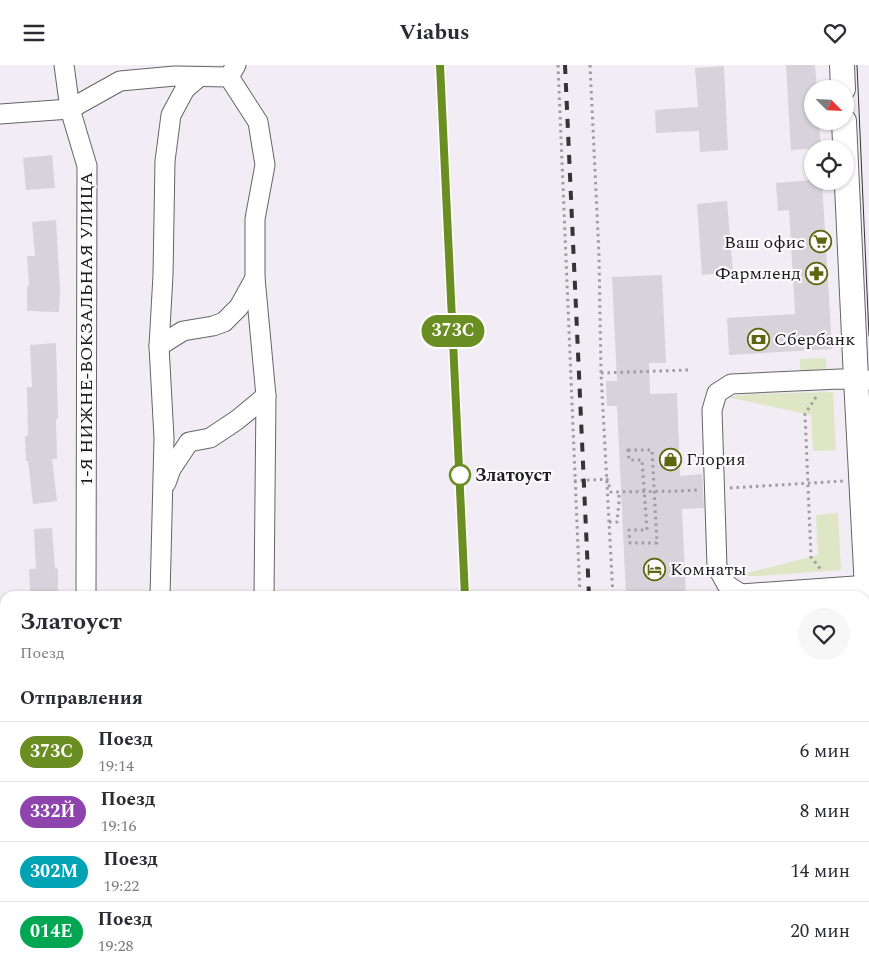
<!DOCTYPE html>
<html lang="ru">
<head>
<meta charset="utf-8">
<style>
  :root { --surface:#fff; --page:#f7f7f7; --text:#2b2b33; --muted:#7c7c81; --line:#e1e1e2 }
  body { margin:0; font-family:Spectral,serif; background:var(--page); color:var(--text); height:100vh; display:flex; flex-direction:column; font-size:19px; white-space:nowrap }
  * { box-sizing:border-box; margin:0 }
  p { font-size:16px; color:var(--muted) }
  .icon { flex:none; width:28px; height:28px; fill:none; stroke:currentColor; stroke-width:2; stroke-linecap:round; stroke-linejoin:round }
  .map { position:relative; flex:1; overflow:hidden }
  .side { position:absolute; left:0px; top:526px; width:870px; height:381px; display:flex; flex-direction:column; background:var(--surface); border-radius:15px 15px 0 0; box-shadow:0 1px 4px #0004 }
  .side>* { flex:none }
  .badge { padding:0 10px; border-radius:16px; font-size:18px; line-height:32px }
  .needle { width:32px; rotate:114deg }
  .fabs { position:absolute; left:804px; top:15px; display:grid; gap:10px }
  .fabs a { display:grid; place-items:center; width:50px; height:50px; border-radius:50%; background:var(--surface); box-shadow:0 1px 4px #0004; font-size:25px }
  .map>.badge { position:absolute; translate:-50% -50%; box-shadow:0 0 0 2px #fff }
  h2 { padding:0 20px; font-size:19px; line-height:45px }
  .round { display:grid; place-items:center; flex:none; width:52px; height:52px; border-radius:26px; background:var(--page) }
  .summary { display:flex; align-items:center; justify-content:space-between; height:85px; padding:0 20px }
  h1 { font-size:24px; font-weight:700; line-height:38px }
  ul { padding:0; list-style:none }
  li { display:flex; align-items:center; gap:15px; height:60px; padding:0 20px; border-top:1px solid var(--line) }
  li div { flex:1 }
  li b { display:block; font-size:19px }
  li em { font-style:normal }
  li .badge { min-width:55px; font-weight:700; text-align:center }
  header { display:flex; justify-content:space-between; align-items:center; height:65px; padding:0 20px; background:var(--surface); font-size:22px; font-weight:700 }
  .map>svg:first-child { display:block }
  .green { fill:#dfe6c6 }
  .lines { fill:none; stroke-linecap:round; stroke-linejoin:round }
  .stream { stroke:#a491ab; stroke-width:5 }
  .building { fill:#d8d2da }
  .minor-casing { stroke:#676369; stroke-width:21 }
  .major-casing { stroke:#676369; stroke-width:26 }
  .path { stroke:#9f9ca1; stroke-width:3; stroke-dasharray:2.5 4; stroke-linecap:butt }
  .minor { stroke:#fff; stroke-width:19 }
  .major { stroke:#fff; stroke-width:24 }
  .tram { stroke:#363437; stroke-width:1 }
  .rail { stroke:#363437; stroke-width:4; stroke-dasharray:9 9; stroke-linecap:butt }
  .line-casing { stroke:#fff; stroke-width:11 }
  .line { stroke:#6b8e23; stroke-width:8 }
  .stop-dot { fill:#fff; stroke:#6b8e23; stroke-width:2.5 }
  .labels { text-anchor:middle; stroke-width:4; stroke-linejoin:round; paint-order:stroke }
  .poi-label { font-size:18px; fill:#1d1b1e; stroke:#fefbff; text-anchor:start }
  .street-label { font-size:18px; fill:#1d1b1e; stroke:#fefbff }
  .stop-label { font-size:18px; font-weight:bold; fill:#1d1b1e; stroke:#fefbff; text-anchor:start }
</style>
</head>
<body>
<header><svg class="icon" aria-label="menu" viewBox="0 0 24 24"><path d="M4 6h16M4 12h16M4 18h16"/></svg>Viabus<svg class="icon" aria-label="heart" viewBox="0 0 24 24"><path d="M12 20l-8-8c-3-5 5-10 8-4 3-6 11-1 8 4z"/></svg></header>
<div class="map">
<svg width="869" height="907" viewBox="0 0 869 907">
  <rect width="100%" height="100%" fill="#f2edf4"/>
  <g class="green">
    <path d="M826,293l1,13 -27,1v-13z"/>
    <path d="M833,327l3,58 -23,1 -2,-36 -84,-18 26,-3z"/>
    <path d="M838,448l3,57 -81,6h-25l83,-21 -2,-40z"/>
  </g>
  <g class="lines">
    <path class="stream" d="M0,638h5"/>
  </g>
  <g class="building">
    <path d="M786,0h29l2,24h-5v32h7l2,27 -30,2z"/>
    <path d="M724,1l4,84 -28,2 -1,-21 -43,2 -1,-23 43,-3 -3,-39z"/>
    <path d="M52,90l3,33 -29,2 -3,-32z"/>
    <path d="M812,115v1h10l10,168 -103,6 -2,-37 68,-4 -6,-104 -11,1 -2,-28z"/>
    <path d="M727,136l6,71 -31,3 -5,-71z"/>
    <path d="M56,155l4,68 -1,24 -32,-1v-25h2l-2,-30h8l-3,-34z"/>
    <path d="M662,210l4,88h-17l1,31 27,-1 3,83 22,-2 2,34 -22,1 4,87h-60l-9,-190h-10l-1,-25h11l-5,-104z"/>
    <path d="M56,278l2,76h-2l1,40h-5l5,42 -24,3 -5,-43h-2l-1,-25h3l-1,-49h5l-2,-42z"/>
    <path d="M52,463l3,41 3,-1v23l-28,1 -1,-23h7l-2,-40z"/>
  </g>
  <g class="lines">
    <defs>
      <g id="minor">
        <path d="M64,0l6,44 17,57 -1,430"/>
        <path d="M236,0l-7,12 29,45 7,43 -10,54v59l11,118 -2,200"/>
        <path d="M0,49l70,-5 50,-28 55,-5 54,1"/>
        <path d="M159,281l24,-15 30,-5 11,-4 15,-15 16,-29"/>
        <path d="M869,315l-29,-1 -109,5 -14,9 -5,17 5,157 10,18 14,9 128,-9"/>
        <path d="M166,418l5,-14 18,-27 21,-4 27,-18 29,-24"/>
        <path d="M160,531l4,-158 -5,-92 4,-71 2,-114 6,-46 14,-26 14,-12"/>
        <path d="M0,609h5"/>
        <path d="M0,666l5,-1"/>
        <path d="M865,751h4"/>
        <path d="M865,849h4"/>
        <path d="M83,902v5"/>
        <path d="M246,906l2,-4"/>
        <path d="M690,907l32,-5"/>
        <path d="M810,907v-5"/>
        <path d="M833,907v-5"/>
      </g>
      <g id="major">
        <path d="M842,0l1,24"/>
        <path d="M844,56l12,258 13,248"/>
      </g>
    </defs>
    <use href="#minor" class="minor-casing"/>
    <use href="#major" class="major-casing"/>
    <g class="path">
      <path d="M558,0l22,531"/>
      <path d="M590,0l9,190 2,118 12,223"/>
      <path d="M601,308l87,-3"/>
      <path d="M816,332l-11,17 6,143 11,14"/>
      <path d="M628,385h24l5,93h-27l-1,-13h18l-5,-70h-13z"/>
      <path d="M574,416l33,-2 4,13 70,-1 18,-1"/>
      <path d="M730,423l114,-7"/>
      <path d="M609,457h8l2,-20v-10"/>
      <path d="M865,674h4"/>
      <path d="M865,865l2,42"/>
    </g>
    <use href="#minor" class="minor"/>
    <use href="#major" class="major"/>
    <path class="tram" d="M857,0l12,271"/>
    <g class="rail">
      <path d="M440,0l25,531"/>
      <path d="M565,0l24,531"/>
      <path d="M480,902v5"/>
      <path d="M606,902v5"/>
    </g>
  </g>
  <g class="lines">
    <defs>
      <path id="line" d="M440,0l25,531"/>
    </defs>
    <use href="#line" class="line-casing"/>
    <use href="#line" class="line"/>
  </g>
  <defs>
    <symbol id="supermarket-ring" viewBox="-11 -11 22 22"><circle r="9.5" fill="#fefbff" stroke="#5c680f" stroke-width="1.5"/><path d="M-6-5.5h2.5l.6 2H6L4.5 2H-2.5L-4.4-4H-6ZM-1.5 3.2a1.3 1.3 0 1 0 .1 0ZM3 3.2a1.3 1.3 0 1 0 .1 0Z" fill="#5c680f"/></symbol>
    <symbol id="pharmacy-ring" viewBox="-11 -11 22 22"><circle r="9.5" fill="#fefbff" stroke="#5c680f" stroke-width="1.5"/><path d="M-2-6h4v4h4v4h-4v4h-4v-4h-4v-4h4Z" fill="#5c680f"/></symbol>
    <symbol id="bank-ring" viewBox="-11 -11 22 22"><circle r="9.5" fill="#fefbff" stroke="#5c680f" stroke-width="1.5"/><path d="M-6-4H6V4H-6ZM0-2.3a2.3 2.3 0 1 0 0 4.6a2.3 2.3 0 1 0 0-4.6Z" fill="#5c680f"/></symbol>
    <symbol id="shop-ring" viewBox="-11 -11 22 22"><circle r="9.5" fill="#fefbff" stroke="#5c680f" stroke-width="1.5"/><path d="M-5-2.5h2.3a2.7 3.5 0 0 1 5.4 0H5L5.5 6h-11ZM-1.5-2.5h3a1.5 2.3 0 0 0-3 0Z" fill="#5c680f"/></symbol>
    <symbol id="hotel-ring" viewBox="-11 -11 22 22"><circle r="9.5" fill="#fefbff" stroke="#5c680f" stroke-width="1.5"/><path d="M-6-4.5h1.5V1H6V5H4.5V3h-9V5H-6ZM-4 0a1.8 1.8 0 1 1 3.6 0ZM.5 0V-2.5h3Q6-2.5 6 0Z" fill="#5c680f"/></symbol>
  </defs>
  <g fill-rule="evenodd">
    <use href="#supermarket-ring" x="808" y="164" width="25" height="25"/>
    <use href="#pharmacy-ring" x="804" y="196" width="25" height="25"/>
    <use href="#bank-ring" x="746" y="262" width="25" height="25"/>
    <use href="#shop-ring" x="658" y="382" width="25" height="25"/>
    <use href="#hotel-ring" x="642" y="492" width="25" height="25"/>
  </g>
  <circle class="stop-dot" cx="460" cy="410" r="10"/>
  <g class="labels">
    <g class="poi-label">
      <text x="805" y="183" text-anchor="end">Ваш офис</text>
      <text x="801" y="214" text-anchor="end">Фармленд</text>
      <text x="774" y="280">Сбербанк</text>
      <text x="686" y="400">Глория</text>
      <text x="670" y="510">Комнаты</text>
    </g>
    <g class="street-label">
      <text transform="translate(86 264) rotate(-90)" y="6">1-Я НИЖНЕ-ВОКЗАЛЬНАЯ УЛИЦА</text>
    </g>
    <g class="stop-label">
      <text x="475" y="416">Златоуст</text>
    </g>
  </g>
</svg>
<div class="fabs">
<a><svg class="needle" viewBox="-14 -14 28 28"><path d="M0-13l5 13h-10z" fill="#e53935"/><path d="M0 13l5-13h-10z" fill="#7c7c81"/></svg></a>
<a><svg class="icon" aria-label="locate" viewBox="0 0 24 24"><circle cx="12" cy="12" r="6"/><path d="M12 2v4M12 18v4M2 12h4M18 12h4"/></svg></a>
</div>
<b class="badge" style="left:453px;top:266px;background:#6b8e23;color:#fff">373C</b>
<section class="side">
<div class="summary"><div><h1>Златоуст</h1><p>Поезд</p></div><a class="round"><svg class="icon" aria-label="heart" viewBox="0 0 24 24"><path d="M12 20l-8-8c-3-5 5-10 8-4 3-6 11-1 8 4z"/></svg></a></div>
<h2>Отправления</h2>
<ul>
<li><span class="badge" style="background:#6b8e23;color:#fff">373C</span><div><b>Поезд</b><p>19:14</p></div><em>6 мин</em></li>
<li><span class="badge" style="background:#8e44ad;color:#fff">332Й</span><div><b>Поезд</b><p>19:16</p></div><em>8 мин</em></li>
<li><span class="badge" style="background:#00a3b4;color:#fff">302М</span><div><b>Поезд</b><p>19:22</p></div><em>14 мин</em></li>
<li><span class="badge" style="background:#00a651;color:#fff">014Е</span><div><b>Поезд</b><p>19:28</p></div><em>20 мин</em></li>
</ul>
</section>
</div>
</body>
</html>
